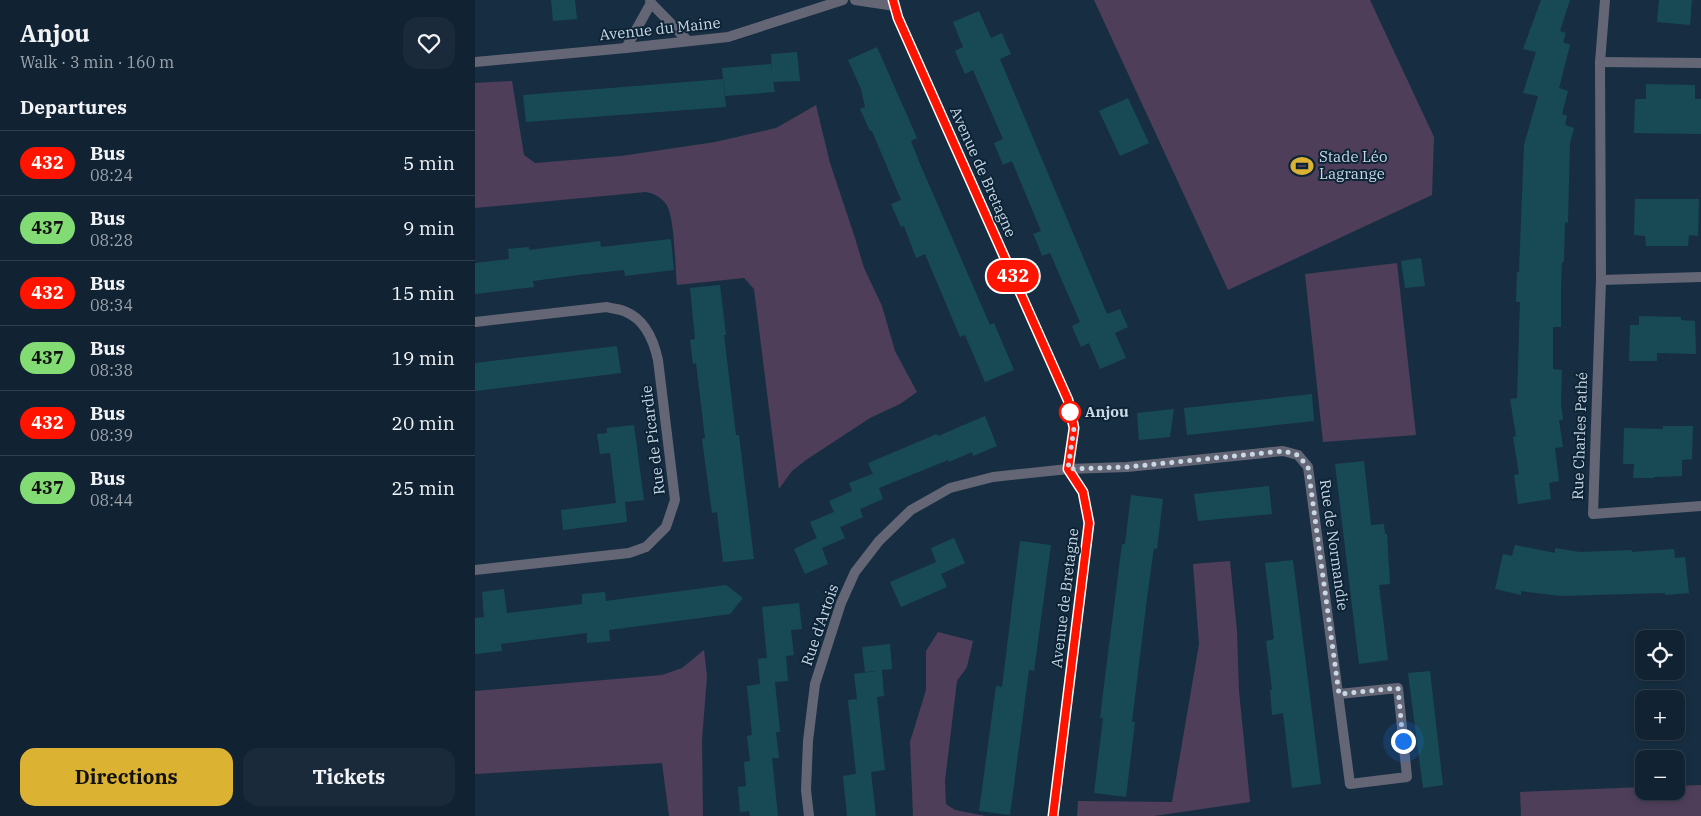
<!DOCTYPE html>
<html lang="en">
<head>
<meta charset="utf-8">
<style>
  :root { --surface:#112232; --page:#1a2a3a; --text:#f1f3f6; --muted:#9ca4ac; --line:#303f4d; --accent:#dcb233 }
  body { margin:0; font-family:"IBM Plex Serif",serif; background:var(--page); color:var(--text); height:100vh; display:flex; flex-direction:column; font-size:19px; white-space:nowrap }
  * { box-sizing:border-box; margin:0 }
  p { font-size:16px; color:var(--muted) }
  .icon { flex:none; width:28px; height:28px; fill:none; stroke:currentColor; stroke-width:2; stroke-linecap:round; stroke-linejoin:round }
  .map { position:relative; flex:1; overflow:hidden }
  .panel { display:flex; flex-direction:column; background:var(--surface); width:475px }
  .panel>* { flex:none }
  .badge { padding:0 10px; border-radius:16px; font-size:18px; line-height:32px }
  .buttons { position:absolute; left:1160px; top:630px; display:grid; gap:10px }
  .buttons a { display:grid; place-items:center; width:50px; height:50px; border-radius:10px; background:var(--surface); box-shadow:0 2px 8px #0003,0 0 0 1px var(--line); font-size:25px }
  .you { position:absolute; width:25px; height:25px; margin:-12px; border:4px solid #fff; border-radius:50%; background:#1a73e8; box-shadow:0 0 0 8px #1a73e833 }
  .map>.badge { position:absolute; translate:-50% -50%; box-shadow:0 0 0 2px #fff }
  h2 { padding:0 20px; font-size:19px; line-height:45px }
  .round { display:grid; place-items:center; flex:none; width:52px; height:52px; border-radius:15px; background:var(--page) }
  .summary { display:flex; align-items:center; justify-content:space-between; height:85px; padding:0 20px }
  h1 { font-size:24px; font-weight:700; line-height:38px }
  .button { display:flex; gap:10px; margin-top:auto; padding:10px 20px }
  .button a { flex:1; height:58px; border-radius:15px; background:var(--accent); color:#111; font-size:20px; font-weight:700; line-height:58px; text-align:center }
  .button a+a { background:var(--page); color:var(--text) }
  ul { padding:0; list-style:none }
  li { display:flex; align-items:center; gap:15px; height:65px; padding:0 20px; border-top:1px solid var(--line) }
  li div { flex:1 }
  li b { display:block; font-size:19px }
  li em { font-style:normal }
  li .badge { min-width:55px; font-weight:700; text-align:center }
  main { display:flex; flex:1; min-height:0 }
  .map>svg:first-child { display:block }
  .green { fill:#4e3e5a }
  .building { fill:#184a55 }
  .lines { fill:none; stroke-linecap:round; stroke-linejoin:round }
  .minor { stroke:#646676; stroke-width:10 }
  .line-casing { stroke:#fff; stroke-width:11 }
  .line { stroke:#ff1400; stroke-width:8 }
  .walk { stroke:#cad8e5; stroke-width:5; stroke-dasharray:0 9 }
  .stop-dot { fill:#fff; stroke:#ff1400; stroke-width:2.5 }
  .labels { text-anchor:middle; stroke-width:4; stroke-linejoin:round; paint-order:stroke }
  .street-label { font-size:15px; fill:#cad8e5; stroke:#0d2437 }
  .poi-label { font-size:15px; fill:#cad8e5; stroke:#0d2437; text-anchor:start }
  .stop-label { font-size:15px; font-weight:bold; fill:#cad8e5; stroke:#0d2437; text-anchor:start }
</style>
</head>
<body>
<main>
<section class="panel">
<div class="summary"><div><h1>Anjou</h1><p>Walk · 3 min · 160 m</p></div><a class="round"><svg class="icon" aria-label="heart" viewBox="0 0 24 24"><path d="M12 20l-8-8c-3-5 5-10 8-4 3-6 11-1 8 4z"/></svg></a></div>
<h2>Departures</h2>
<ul>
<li><span class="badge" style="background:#ff1400;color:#fff">432</span><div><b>Bus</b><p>08:24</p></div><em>5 min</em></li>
<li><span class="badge" style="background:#82dc73;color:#111">437</span><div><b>Bus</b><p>08:28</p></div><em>9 min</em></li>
<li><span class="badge" style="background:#ff1400;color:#fff">432</span><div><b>Bus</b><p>08:34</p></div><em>15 min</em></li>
<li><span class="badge" style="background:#82dc73;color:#111">437</span><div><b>Bus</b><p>08:38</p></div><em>19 min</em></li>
<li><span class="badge" style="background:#ff1400;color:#fff">432</span><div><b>Bus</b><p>08:39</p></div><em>20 min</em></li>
<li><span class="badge" style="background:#82dc73;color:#111">437</span><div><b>Bus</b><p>08:44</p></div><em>25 min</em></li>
</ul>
<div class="button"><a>Directions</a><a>Tickets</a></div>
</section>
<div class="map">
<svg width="1226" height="816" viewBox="0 0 1226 816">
  <rect width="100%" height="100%" fill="#172e42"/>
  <g class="green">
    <path d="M619,0h276l64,137 -2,58 -204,95z"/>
    <path d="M37,81l12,74 11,8 86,-7 94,-14 61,-14 40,-23 14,58 25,75 9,30 18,38 13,45 22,41 -17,12 -30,14 -64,42 -14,11 -13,18 -25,-200 -10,-11 -67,7c-2,-17 -2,-69 -11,-81 -6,-8 -12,-10 -20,-12l-171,16v-125z"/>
    <path d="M922,263l19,172 -93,7 -18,-168z"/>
    <path d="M755,561l7,70 2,60 11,111 -96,14h-77l1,-15 94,1 27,-158 -6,-80z"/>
    <path d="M463,632l35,9 -6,26 -10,14 -12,100 1,23 9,6 31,6h-73l-3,-74 16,-52v-39z"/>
    <path d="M229,650l3,26 -5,64 1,76h-34l-7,-53 -187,11v-83l187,-16 20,-7z"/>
    <path d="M1226,785v31h-180l-1,-24 124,-5v4h32v-5z"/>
  </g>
  <g class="building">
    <path d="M76,0h24l2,19 -24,2z"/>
    <path d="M1066,0h29l-10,31 6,2 -3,9 7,3 -11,43 9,3 -6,23 5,2 -2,9 9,3 -4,15 -2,80 -3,-1 -1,40h-2l-1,23v42h-8v42l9,1 -1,33 2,17h-4l4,27 -8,1 4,33 -10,2 2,16 -33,5 -4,-29 5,-1 -6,-37 3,-1 -6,-37 7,-1 3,-96h-4l1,-30h2l5,-127 14,-49 -15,-3 13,-41 -13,-3z"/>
    <path d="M1184,0h33l-2,25 -33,-3z"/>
    <path d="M504,11l12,27 11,-5 4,10 5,11 -11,5 107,255 13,-5 8,18 -13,6 11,25 -26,11 -11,-26 -8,4 -5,-11 -4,-10 8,-4 -30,-69 -8,3 -4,-11 -5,-11 8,-3 -29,-70 -9,4 -9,-22 9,-4 -30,-69 -8,4 -10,-23 8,-4 -10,-25z"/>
    <path d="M402,47l40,91 -6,3 9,23 70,161 4,-2 20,47 -29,12 -20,-47 -5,2 -35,-83 -9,4 -12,-32 -3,1 -10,-23 10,-4 -29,-69h-2l-10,-22 5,-2 -4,-18 -13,-29z"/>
    <path d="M322,52l3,29 -27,1 2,10 -50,4 -3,-28 49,-4 1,9 -1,-19z"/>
    <path d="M248,79l3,28 -200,15 -3,-27z"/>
    <path d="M1171,84l49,1v14h6v35l-67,-1 1,-34h11z"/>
    <path d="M653,98l21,45 -29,13 -21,-45z"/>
    <path d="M1160,199h64l-1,37 -9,-1 -1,11h-42l-1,-10 -11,-1z"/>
    <path d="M196,239l3,31 -49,6 -1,-6 -46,5 -45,6 1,6 -59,7v-31l34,-4 -1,-10 21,-2v3l71,-9 1,6z"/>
    <path d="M946,258l4,28 -20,2 -4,-27z"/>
    <path d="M245,285l6,50h-2l12,100h3l15,124 -31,3 -6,-50 -5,1 -10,-74 3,-1 -9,-75 -3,1 -3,-24 5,-1 -5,-51z"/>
    <path d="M1164,316l42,1v3l14,1 1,33 -39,-1v8h-28l1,-36h9z"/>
    <path d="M142,346l4,27 -146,18v-28z"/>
    <path d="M837,394l2,27 -127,14 -3,-27z"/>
    <path d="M699,409l-4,28 -31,3 -2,-27z"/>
    <path d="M510,416l12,30 -24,10 -1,-4 -23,10 -1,-2 -69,28 4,11 -23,10 3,8 -23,10 5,11 -23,10 6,16 -23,10 -11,-25 23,-11 4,10 -11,-26 24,-10 -5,-11 23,-10 -3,-8 23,-9 2,3 -6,-14 69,-29 1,2z"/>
    <path d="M159,425l10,75 -19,2 2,20 -64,8 -2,-20 55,-7 -6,-50 -10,1 -3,-20 10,-1v-5z"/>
    <path d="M1188,426h30l-1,33 -10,1v16l-28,1v1h-21l1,-14h-11l1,-36 39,1z"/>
    <path d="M889,461l7,64 13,-1 1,10h2l3,50 -11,1 9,75 -29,4 -24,-200z"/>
    <path d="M794,486l3,28 -74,7 -4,-27z"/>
    <path d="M656,495l32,4 -6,50 -3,-1 -7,50 -15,124h3l-9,75 -32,-4 9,-75h-3l3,-25 19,-149h3z"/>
    <path d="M479,538l11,25 -24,11 6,13 -46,20 -11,-25 46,-20 -5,-14z"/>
    <path d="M545,541l31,4 -17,126 -5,-1 -19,145 -31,-4 17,-125 6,1z"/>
    <path d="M1040,545l40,8v-5l25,4 52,-2v2l42,-3 1,9 10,-1 4,36 -24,2v-2l-105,3 -39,-5v4l-26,-6 8,-35 9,2z"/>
    <path d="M818,560l28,224 -29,4 -9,-75 -11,2 -2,-25h2l-6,-49 8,-2 -9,-76z"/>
    <path d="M251,585l17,13 -13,16 -121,16 1,11 -23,2v-10l-86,11 1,7 -27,3v-36l9,-1 -2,-25 22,-3 3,24 75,-9v-10l23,-2 1,9z"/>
    <path d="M324,603l3,26 -11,1 3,25 -8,1 2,25 -13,1 5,50h-4l3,26h-7l6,58h-28l-1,-5 -9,1 -2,-25 8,-1 -2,-24 6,-1 -3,-25 5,-1 -5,-49 13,-2 -2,-25 13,-2 -4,1 -5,-51z"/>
    <path d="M415,644l2,25 -10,1 2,26 -7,1 8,73 -14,2 5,44h-29l-4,-40 24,-4 -11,2 -8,-74 9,-1 -3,-25 24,-3 -13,1 -3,-25z"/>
    <path d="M955,671l13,114 -20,3 -15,-115z"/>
  </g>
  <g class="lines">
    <g class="minor">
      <path d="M175,0l1,3 37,38"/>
      <path d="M380,0l40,6"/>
      <path d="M418,0l5,18 170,382 6,28 -6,41 15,23 6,31 -36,293"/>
      <path d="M1130,0l-5,62 1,218 -8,234 108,-8"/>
      <path d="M151,48l25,-45"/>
      <path d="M0,62l151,-14 102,-11 115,-37"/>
      <path d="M1125,62l101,1"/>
      <path d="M1126,280l100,-3"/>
      <path d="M0,322l132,-15c6,2 14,2 19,5 20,8 28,30 32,48l17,140 -9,27 -20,20 -17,6 -154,17"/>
      <path d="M334,816l-3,-26 2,-49 7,-57 26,-81 14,-31 24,-31 32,-31 39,-22 43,-11 75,-8 59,-2 156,-16 15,4 10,12 42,317 57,-7 -9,-89 -59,6"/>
    </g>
  </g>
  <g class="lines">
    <defs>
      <path id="line" d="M418,0l5,18 170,382 6,28 -6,41 15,23 6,31 -36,293"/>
    </defs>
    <use href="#line" class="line-casing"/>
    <use href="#line" class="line"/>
    <path class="walk" d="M595,412l4,16 -6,41 59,-2 156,-16 15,4 10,12 31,227 59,-6 5,53"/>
  </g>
  <defs>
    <symbol id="stadium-bare" viewBox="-9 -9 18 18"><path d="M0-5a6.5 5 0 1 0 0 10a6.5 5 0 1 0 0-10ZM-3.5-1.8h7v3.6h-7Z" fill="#dcb233" stroke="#0d2437" stroke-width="2.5" paint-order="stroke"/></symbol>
  </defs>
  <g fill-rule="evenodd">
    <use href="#stadium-bare" x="811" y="150" width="32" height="32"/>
  </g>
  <circle class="stop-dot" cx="595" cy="412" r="10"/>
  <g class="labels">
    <g class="street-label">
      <text transform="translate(185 29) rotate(-6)" y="5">Avenue du Maine</text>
      <text transform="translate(508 172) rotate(66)" y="5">Avenue de Bretagne</text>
      <text transform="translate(1105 436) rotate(-88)" y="5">Rue Charles Pathé</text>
      <text transform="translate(178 440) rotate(-97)" y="5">Rue de Picardie</text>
      <text transform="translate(859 545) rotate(82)" y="5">Rue de Normandie</text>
      <text transform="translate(590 598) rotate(-83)" y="5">Avenue de Bretagne</text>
      <text transform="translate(345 625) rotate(-71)" y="5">Rue d'Artois</text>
    </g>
    <g class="poi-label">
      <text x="844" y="162">Stade Léo<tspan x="844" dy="17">Lagrange</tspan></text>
    </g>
    <g class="stop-label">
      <text x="610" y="417">Anjou</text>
    </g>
  </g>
</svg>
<div class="buttons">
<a><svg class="icon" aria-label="locate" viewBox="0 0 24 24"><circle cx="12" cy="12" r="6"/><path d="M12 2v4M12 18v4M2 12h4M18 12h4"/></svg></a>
<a>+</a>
<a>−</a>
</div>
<div class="you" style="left:928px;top:741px"></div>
<b class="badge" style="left:538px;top:276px;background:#ff1400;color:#fff">432</b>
</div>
</main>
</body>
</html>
